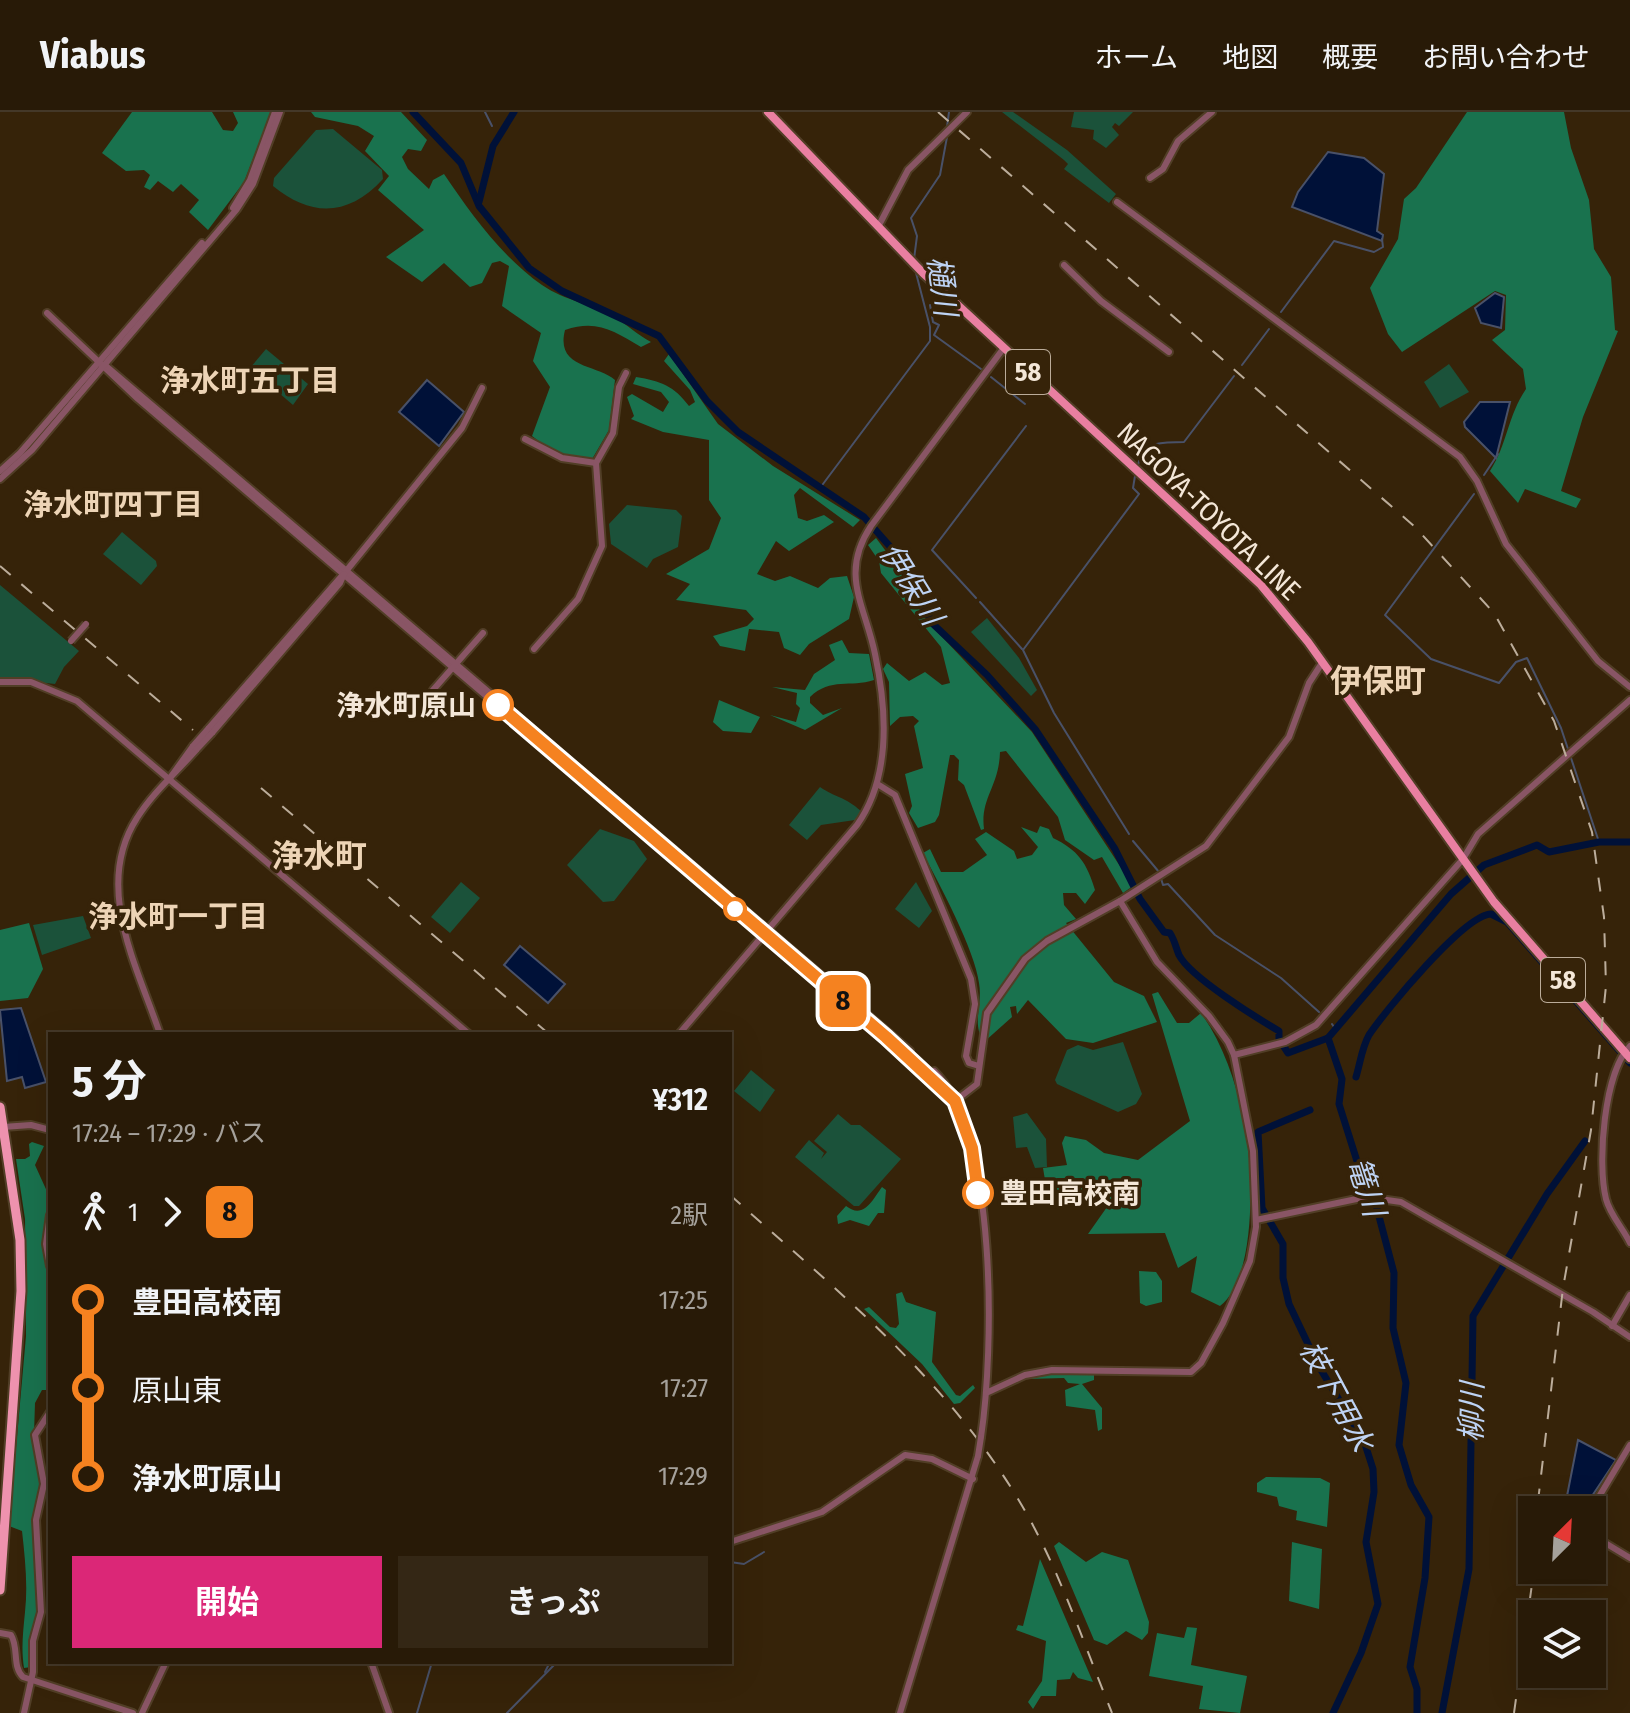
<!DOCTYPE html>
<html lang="ja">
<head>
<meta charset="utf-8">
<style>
  :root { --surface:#281a07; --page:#342715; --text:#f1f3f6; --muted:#a5a19b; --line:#443828; --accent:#db2777 }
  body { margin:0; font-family:"Fira Sans Condensed","Noto Sans JP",sans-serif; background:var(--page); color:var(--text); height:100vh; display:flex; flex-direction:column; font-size:30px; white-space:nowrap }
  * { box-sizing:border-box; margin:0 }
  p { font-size:26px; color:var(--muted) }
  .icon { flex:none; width:44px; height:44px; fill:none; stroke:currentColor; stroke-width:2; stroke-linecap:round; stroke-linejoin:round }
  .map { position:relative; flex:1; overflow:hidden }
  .side { position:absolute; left:48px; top:920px; width:684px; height:632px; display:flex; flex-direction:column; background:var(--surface); border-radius:0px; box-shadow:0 8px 32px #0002,0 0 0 2px var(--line) }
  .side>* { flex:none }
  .badge { padding:0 16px; border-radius:12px; font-size:28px; line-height:52px }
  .needle { width:52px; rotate:24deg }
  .tools { position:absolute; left:1518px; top:1384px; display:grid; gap:16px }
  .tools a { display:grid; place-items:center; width:88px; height:88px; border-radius:0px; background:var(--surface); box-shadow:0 8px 32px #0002,0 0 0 2px var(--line); font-size:40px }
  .map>.badge { position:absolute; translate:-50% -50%; box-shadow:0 0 0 4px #fff }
  .legs { display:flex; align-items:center; gap:12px; height:88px; padding:0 24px; font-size:26px }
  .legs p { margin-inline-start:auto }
  .head { display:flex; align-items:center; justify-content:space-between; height:136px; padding:0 24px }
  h1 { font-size:44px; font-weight:700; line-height:60px }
  .cta { display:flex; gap:16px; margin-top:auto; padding:16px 24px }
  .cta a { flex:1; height:92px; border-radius:0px; background:var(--accent); color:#fff; font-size:32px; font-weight:700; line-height:92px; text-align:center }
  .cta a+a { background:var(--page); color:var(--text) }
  ul { padding:0 24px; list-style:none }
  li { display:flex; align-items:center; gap:28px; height:88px; font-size:30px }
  li i { display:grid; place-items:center; width:12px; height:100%; margin:0 10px; background:currentColor }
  li i::after { content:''; width:20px; height:20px; margin:-10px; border:6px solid; border-radius:50%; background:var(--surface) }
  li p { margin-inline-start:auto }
  li:first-child i { background:linear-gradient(#0000 50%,currentColor 0) }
  li:last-child i { background:linear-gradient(currentColor 50%,#0000 0) }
  header { display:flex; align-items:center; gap:48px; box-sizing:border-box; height:112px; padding:0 40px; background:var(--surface); border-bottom:2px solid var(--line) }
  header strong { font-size:38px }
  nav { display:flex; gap:44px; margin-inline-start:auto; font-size:28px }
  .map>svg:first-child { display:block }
  .green { fill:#1b523a }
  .forest { fill:#19724e }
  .water { fill:#001138; stroke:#495168; stroke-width:2 }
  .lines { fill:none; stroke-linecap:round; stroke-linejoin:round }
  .stream { stroke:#495168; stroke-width:2 }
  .river { stroke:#001138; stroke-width:7 }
  .tertiary-casing { stroke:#513e26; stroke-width:10 }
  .primary-casing { stroke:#513e26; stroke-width:12 }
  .trunk-casing { stroke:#513e26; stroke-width:13 }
  .tertiary { stroke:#895565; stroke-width:6 }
  .primary { stroke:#e97fa1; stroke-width:8 }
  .trunk { stroke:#ee92ae; stroke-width:9 }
  .rail { stroke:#bcad9b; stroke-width:2; stroke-dasharray:14 14; stroke-linecap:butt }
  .tertiary-bridge-casing { stroke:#513e26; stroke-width:10; stroke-linecap:butt }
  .tertiary-bridge { stroke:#895565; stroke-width:6 }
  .line-1-casing { stroke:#fff; stroke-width:18 }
  .line-1 { stroke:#f58220; stroke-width:12 }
  .stop-1-dot { fill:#fff; stroke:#f58220; stroke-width:4 }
  .labels { text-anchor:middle; stroke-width:7; stroke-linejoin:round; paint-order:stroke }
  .shield { fill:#362309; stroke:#bbac9a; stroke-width:2 }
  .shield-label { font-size:26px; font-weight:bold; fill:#f4e7d8 }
  .street-label { font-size:28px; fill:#f4e7d8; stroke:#362309 }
  .stop-label { font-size:28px; font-weight:bold; fill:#f4e7d8; stroke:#362309; text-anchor:end }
  .water-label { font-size:30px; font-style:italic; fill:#bed3f4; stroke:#362309 }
  .neighbourhood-label { font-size:30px; font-weight:bold; fill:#edd4b6; stroke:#362309 }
  .quarter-label { font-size:32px; font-weight:bold; fill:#edd4b6; stroke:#362309 }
</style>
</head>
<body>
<header>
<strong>Viabus</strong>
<nav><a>ホーム</a><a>地図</a><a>概要</a><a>お問い合わせ</a></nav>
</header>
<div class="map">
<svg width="1630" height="1601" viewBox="0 0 1630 1601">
  <rect width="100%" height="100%" fill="#362309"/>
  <g class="green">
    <path d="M1002,0h11l54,38 49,44 -7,9 -45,-34 4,-5 -4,-4z"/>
    <path d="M1074,0h59l-14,14 -4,-3 -3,4 7,8 -13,13 -13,-9 1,-9 -23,-3z"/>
    <path d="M333,17l49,41 1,9c-34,37 -71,39 -110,7l1,-8 42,-48z"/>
    <path d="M266,237l42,35 -15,21 -43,-37z"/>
    <path d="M1449,252l20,28 -29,16 -16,-26z"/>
    <path d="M627,393l49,5 6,6 -4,31 -25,12 -6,9 -36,-24 -2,-20z"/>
    <path d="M122,420l34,29 1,5 -16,19 -38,-31z"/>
    <path d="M0,473l79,66 -15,16 -9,17 -55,-6z"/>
    <path d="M987,506l32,40 18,32 -6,6 -60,-64z"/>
    <path d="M820,675c16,11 24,9 41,24l-6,9 -34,5 -14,15 -18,-15z"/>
    <path d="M600,717l34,12 13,18 -33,42 -11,1 -36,-37z"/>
    <path d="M461,770l19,16 -30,35 -19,-16z"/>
    <path d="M916,770l16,29 -13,17 -24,-19z"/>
    <path d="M83,804l8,22 -49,17 -9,-30z"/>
    <path d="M1123,930l19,52 -6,10 -18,8 -61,-28 -2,-4 12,-30 11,-5 15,5z"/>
    <path d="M751,958l24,20 -15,22 -26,-21z"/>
    <path d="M1027,1001l19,26 1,28 -12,1 -8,-21 -11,1 -3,-31z"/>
    <path d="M838,1002l13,11h9l41,34 -42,47h-5l-59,-49 14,-17 15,13 -3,6 6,-7 -13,-11z"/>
  </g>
  <g class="forest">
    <path d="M132,0h80l11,18 10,1 5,-8 -5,-11h38l-27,70 -36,48 -19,-18 10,-12 -18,-16 -8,8 -15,-11 -8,9 -6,-3 6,-12 -6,-5 -18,1 -24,-18z"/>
    <path d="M311,0h90l26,28 -6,11 -13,-2 -6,8 6,12 21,20 4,-9 11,-6c27,40 58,83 98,111 23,16 51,19 74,33 11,7 22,17 35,24l-10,5c-27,-16 -44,-28 -76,-17 -10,39 33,34 50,50l-6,50 -18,31 -34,-6 -25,-19 18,-49 -17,-26 8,-28 -39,-27 7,-40 -9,-5 -8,2 -10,20 -12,4 -26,-24 -22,19 -36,-25 38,-27 -46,-40 11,-14 -24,-25 9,-15 -16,-10 -43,-9z"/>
    <path d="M1467,0h97l7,36 18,52 5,49 17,28 4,53 3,1 -35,86 -22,74 20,8 -5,9 -51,-19 -7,14 -28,-32c17,-26 18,-56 36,-82l-3,-20 -31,-29 13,-10 1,-35 -11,-4 -93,61 -14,-18 -18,-46 28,-49 6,-40 12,-11z"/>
    <path d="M669,242l49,70 55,42 87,54 -7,7 -53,-39 -6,7 4,23 9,3 17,-6 10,7 -45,29 -13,-10 -19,33 18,7 15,-5 28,12 12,-10 17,-2 7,21 -5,22 -40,25 -9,11 -16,-7 -5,-16 -30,-3 -4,22 -25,-5 -7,-10 34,-10 7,-7 -8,-9 -70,-10 14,-16 -24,-10 43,-25 12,-31 -12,-18v-60l-46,-8 -32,-13 3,-3 -7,-19 5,-3 31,18 6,-10 -8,-10 -28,-8 3,-7c25,4 38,9 53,29l6,-4 -5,-12 -26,-29z"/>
    <path d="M876,426l24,32 6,20 22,32 104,110 101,154 -10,7 -21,-36 -8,3 -29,-20 -7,-23 -52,-66 -6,1c-1,35 -20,46 -16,77l-3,1 -17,-45 -6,-5 1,-20 -5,-5h-4l-11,60 -4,7 -17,6 -9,-15 3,-7 -7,-32 18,-6 -9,-42 5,-5 -6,-5 -13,1 -10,9 -1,-44 -6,-13 4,-6 22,18 16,-9 17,13 8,-2 -9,-36 -60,-74 -2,-12 -11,-16z"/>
    <path d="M842,528l7,13 20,1 5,26c-24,8 -43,-3 -64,17v6l13,12 19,-7 -37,22 -35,-15 26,7 4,-14 -4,-4 1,-11 -25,-6 33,3 9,-16 21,-14 -6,-15z"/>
    <path d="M719,588l41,17 -9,16 -28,-2 -10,-9z"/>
    <path d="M1040,714l9,3 4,9c25,12 34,25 42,52l-10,14 -9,-11h-13l1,12 12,14 -10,4 48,59 30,14 13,26 -64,21 -27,-4 -38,-39 -11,14 -1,-8 -6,1 2,10 -28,25c-13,-19 -1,-37 -5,-59 -4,-33 -40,-99 -56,-130l7,-4 11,23h22l24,-17 -12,-16 11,-7 28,19 3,8 15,-4 6,-8 -17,-20 16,6z"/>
    <path d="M29,811l14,46 -15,29 -28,3v-71z"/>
    <path d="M1158,880l19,31h12l12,-10c21,29 34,67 42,102 10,43 16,162 -23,191l-29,-14 6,-36 -19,12 -13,-35 -77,1 19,-27 -37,-22 -15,8 -9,-7 -3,-18 24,-3 -5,-22 3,-7 21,4 18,13 34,7 52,-39 -38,-127z"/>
    <path d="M32,1030l12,4 -9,19 15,33 -7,40 7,37v115h-8l-7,13 -1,31 8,57 -8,23 5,96 -8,57 -7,1c-3,-20 -1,-35 1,-56 3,-27 0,-54 -3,-81l-13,-5 17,-190 -1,-117 -9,-60h9l5,-3 -1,-12z"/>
    <path d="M882,1075l4,3 -2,23h-6l-9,13 -19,-6 -12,4 -1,-8 9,-10c18,14 27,-7 36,-19z"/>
    <path d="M1139,1159l17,1 6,9v21l-16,4 -6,-3z"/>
    <path d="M902,1180l4,10 30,10 -4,50 24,33 4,1 13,-11 2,3 -15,15 -6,1 -32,-40 -58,-55 5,-2 21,20 6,1 3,-4 -3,-30z"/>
    <path d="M1051,1261l43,2v5l-12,4 20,24v21l-4,2 -3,-21 -29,-4 -1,-16 15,-6 -12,-1 -4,-5 -38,1z"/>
    <path d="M1266,1365l54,1 10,5 -3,44 -31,-7 1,-9 -18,-5 -2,-9 -20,-5v-9z"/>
    <path d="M1059,1430l27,20 16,-10 26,8 21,62 -1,11 -6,7 -16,-9 -19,14 -13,-5 -40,-94z"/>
    <path d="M1292,1430l30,7 -3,60 -30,-8z"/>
    <path d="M1040,1447l53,123 -15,-4 -5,-6 -3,7 -13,1 -1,16h-15l-8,13 -5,-7 14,-21 4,-40 -30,-11 2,-5 5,1z"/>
    <path d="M1187,1515l10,1 -6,37 56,11 -7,37 -41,-4 4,-23 -54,-10 8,-43 27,5z"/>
  </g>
  <g class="water">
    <path d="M1328,40l36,6 20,16 -7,57 6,4 -1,6 -90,-34 6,-15z"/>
    <path d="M1495,181l9,4 -3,31 -20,-5 -6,-15z"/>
    <path d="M427,268l37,32 -25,34 -40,-34z"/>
    <path d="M1480,290h30l-14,56 -31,-31 -1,-5z"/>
    <path d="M520,834l45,38 -17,19 -44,-38z"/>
    <path d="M21,896l25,74 -21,6 -3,-11 -15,4 -7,-71z"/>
    <path d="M1578,1328l38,20 -30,45 -19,-9z"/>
  </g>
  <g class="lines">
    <g class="stream">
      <path d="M485,0l7,14"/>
      <path d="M947,15l2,-15"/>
      <path d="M914,147l3,-23 -6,-18 29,-43 7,-38"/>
      <path d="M930,193l3,17 6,3 -5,10 47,34"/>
      <path d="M1281,200l53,-71 40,11 9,-5 -1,-8"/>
      <path d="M1242,253l27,-36"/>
      <path d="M991,265l34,27"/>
      <path d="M1138,353c5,-25 22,-22 46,-23l50,-66"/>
      <path d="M1484,363l14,-21"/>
      <path d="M820,376l110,-147v-14l-15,-58"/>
      <path d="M1474,382l-89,121 46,44 68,24 17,-21 11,-4 34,70 38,114"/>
      <path d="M976,486l-44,-48 94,-124"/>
      <path d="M980,490l42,47"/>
      <path d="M1129,722l-75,-121 -31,-63 116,-156 -6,-6 2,-12"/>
      <path d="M1133,729l26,31 4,13 5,-1 47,51 66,43 38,34"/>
      <path d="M1332,912l2,3"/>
      <path d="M730,1450l14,2 20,-12"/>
      <path d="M545,1560l5,-10"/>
      <path d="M417,1601l15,-51"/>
      <path d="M507,1601l50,-51"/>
    </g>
    <g class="river">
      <path d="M413,0l48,51 18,43 50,62 33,23 97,45 48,65 31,31 126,85 30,34 39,73 54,51 48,54 80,120 25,50 24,33 6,1c5,8 6,15 9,22 11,22 78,63 100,76v8l9,14 40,-15"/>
      <path d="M479,90l14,-56 21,-34"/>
      <path d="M1356,965c4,-13 6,-30 13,-42 16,-24 95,-120 122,-121l16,8 123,141"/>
      <path d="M1310,998l-52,22 4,76 21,36v34l6,26 29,61 46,76 9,28 1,23 -8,50 12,62 -17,49 -28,60"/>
      <path d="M1417,1601v-24l-7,-22 15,-89 4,-61 -18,-32 -12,-40 7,-62 -13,-55 1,-55 -18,-68 -14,-28 -23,-73 3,-25 -14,-41 123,-144 33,-29 53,-20 12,7 50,-10h31"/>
      <path d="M1442,1601l27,-144 4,-253 74,-122 38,-53"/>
    </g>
    <defs>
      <g id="tertiary">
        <path d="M1150,66l13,-9 15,-28 34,-29"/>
        <path d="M1117,90l343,255 17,24 29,63 92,117 32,26"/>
        <path d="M233,96l17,-28 25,-68"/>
        <path d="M878,115l30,-57 59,-58"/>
        <path d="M1064,153l37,36 68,51"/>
        <path d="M47,201l91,86 748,638 69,64"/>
        <path d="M106,254l804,685"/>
        <path d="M525,327l37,19 34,5"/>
        <path d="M0,359l20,-18 182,-210"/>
        <path d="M0,367l32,-29 205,-241 16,-25 27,-72"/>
        <path d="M534,537l44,-50 24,-53 -6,-83 17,-30 6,-46 7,-14"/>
        <path d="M0,570h31l46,19 392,333"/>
        <path d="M433,578l50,-57"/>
        <path d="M208,617l139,-159 115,-142 20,-40"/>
        <path d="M212,621l128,-150 4,-9"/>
        <path d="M170,666l23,-32"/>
        <path d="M879,673l16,10 76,184 4,25 -9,52 3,7 10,3"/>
        <path d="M160,922c-23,-68 -67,-148 -23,-216 16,-26 40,-46 60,-69"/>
        <path d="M679,922l178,-209c34,-48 30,-115 18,-171 -10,-49 -36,-80 -4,-128l132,-177"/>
        <path d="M1630,934c-26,26 -33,117 -24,153 4,16 17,29 24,44"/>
        <path d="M1234,943l51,-13 31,-17 147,-166 15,-25 152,-134"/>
        <path d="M934,959c64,63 60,280 47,366"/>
        <path d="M955,989l22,-17 10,-71 38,-54 22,-18 73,-40 86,-55 83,-109 20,-54 13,-20"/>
        <path d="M3,1015l28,-2 19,5"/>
        <path d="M50,1103l-4,29 4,22"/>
        <path d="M1256,1108l110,-23 35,5 192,110 37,25"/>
        <path d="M1612,1214l18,-31"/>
        <path d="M986,1281l39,-18 27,-5 139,2 10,-9 22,-40 27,-62 6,-34 -3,-76 -19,-96 -6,-13 -19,-26 -52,-54 -37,-61"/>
        <path d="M1591,1398l39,-65"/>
        <path d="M1592,1423l38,23"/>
        <path d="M730,1430l92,-30 83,-57 27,4 41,20"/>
        <path d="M0,1521l11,2c8,13 1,32 12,42l110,36"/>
        <path d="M371,1550l18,51"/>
        <path d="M24,1601l9,-41v-31l8,-29 -5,-92 8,-36 -9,-49 15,-23"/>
        <path d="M142,1601l24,-51"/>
        <path d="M900,1601l78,-257"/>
      </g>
      <path id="primary" d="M768,0l155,161 337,311 48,58 186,260 136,156"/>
      <path id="trunk" d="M0,995l20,133 1,51 -21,299"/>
    </defs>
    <use href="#tertiary" class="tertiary-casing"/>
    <use href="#primary" class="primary-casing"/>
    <use href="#trunk" class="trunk-casing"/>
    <use href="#tertiary" class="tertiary"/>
    <use href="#primary" class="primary"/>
    <use href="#trunk" class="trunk"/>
    <g class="rail">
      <path d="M938,0l476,414 80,87 60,108 38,111 12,85 2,69 -15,144 -28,158 -26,222"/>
      <path d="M0,454l193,164"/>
      <path d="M261,676l288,246"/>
      <path d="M730,1083c111,99 226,191 299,323 34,62 56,129 83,195"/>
      <path d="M1514,1601l20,-143"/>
    </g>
    <defs>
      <g id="tertiary-bridge">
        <path d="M71,529l15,-17"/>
        <path d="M193,634l15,-17"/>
        <path d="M197,637l15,-16"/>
        <path d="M978,1344l3,-19"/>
      </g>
    </defs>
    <use href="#tertiary-bridge" class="tertiary-bridge-casing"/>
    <use href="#tertiary-bridge" class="tertiary-bridge"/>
  </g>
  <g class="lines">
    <defs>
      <path id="line-1" d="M498,593l388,332 69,64 17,47 6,45"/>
    </defs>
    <use href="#line-1" class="line-1-casing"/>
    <use href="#line-1" class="line-1"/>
  </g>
  <g class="stop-1-dot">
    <circle cx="498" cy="593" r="14"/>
    <circle cx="735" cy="797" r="10"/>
    <circle cx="978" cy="1081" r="14"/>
  </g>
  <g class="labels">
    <g class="shield">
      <rect x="1006" y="238" width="44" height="44" rx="6"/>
      <rect x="1541" y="846" width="44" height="44" rx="6"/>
    </g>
    <g class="shield-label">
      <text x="1028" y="269">58</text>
      <text x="1563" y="877">58</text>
    </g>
    <g class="street-label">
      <text transform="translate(1209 399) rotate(44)" y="10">NAGOYA-TOYOTA LINE</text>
    </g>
    <g class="stop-label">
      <text x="476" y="603">浄水町原山</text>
      <text x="1000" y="1091" text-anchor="start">豊田高校南</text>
    </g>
    <g class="water-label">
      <text transform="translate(942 174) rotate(82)" y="10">樋川</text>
      <text transform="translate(911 472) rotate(58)" y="10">伊保川</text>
      <text transform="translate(1366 1075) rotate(72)" y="10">篭川</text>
      <text transform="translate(1336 1284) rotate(62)" y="10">枝下用水</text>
      <text transform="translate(1472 1300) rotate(-89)" y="10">柳川</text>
    </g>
    <g class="neighbourhood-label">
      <text x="250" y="279">浄水町五丁目</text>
      <text x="113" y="403">浄水町四丁目</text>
      <text x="178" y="815">浄水町一丁目</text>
    </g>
    <g class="quarter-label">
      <text x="1378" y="580">伊保町</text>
      <text x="319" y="755">浄水町</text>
    </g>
  </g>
</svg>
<div class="tools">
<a><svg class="needle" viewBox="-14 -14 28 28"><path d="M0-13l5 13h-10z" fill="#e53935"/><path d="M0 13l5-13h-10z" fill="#a5a19b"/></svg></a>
<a><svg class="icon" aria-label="layers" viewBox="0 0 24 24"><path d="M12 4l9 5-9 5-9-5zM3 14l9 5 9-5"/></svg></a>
</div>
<b class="badge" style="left:843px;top:889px;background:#f58220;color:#111">8</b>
<section class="side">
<div class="head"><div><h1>5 分</h1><p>17:24 – 17:29 · バス</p></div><b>¥312</b></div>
<div class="legs"><svg class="icon" aria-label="walk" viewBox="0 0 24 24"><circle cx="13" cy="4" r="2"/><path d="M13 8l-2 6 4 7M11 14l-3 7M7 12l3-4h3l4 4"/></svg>1<svg class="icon" aria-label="forward" viewBox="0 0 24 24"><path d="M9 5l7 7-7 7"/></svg><b class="badge" style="background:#f58220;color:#111">8</b><p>2駅</p></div>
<ul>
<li><i style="color:#f58220"></i><b>豊田高校南</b><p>17:25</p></li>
<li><i style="color:#f58220"></i><span>原山東</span><p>17:27</p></li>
<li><i style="color:#f58220"></i><b>浄水町原山</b><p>17:29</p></li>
</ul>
<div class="cta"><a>開始</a><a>きっぷ</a></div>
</section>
</div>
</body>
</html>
